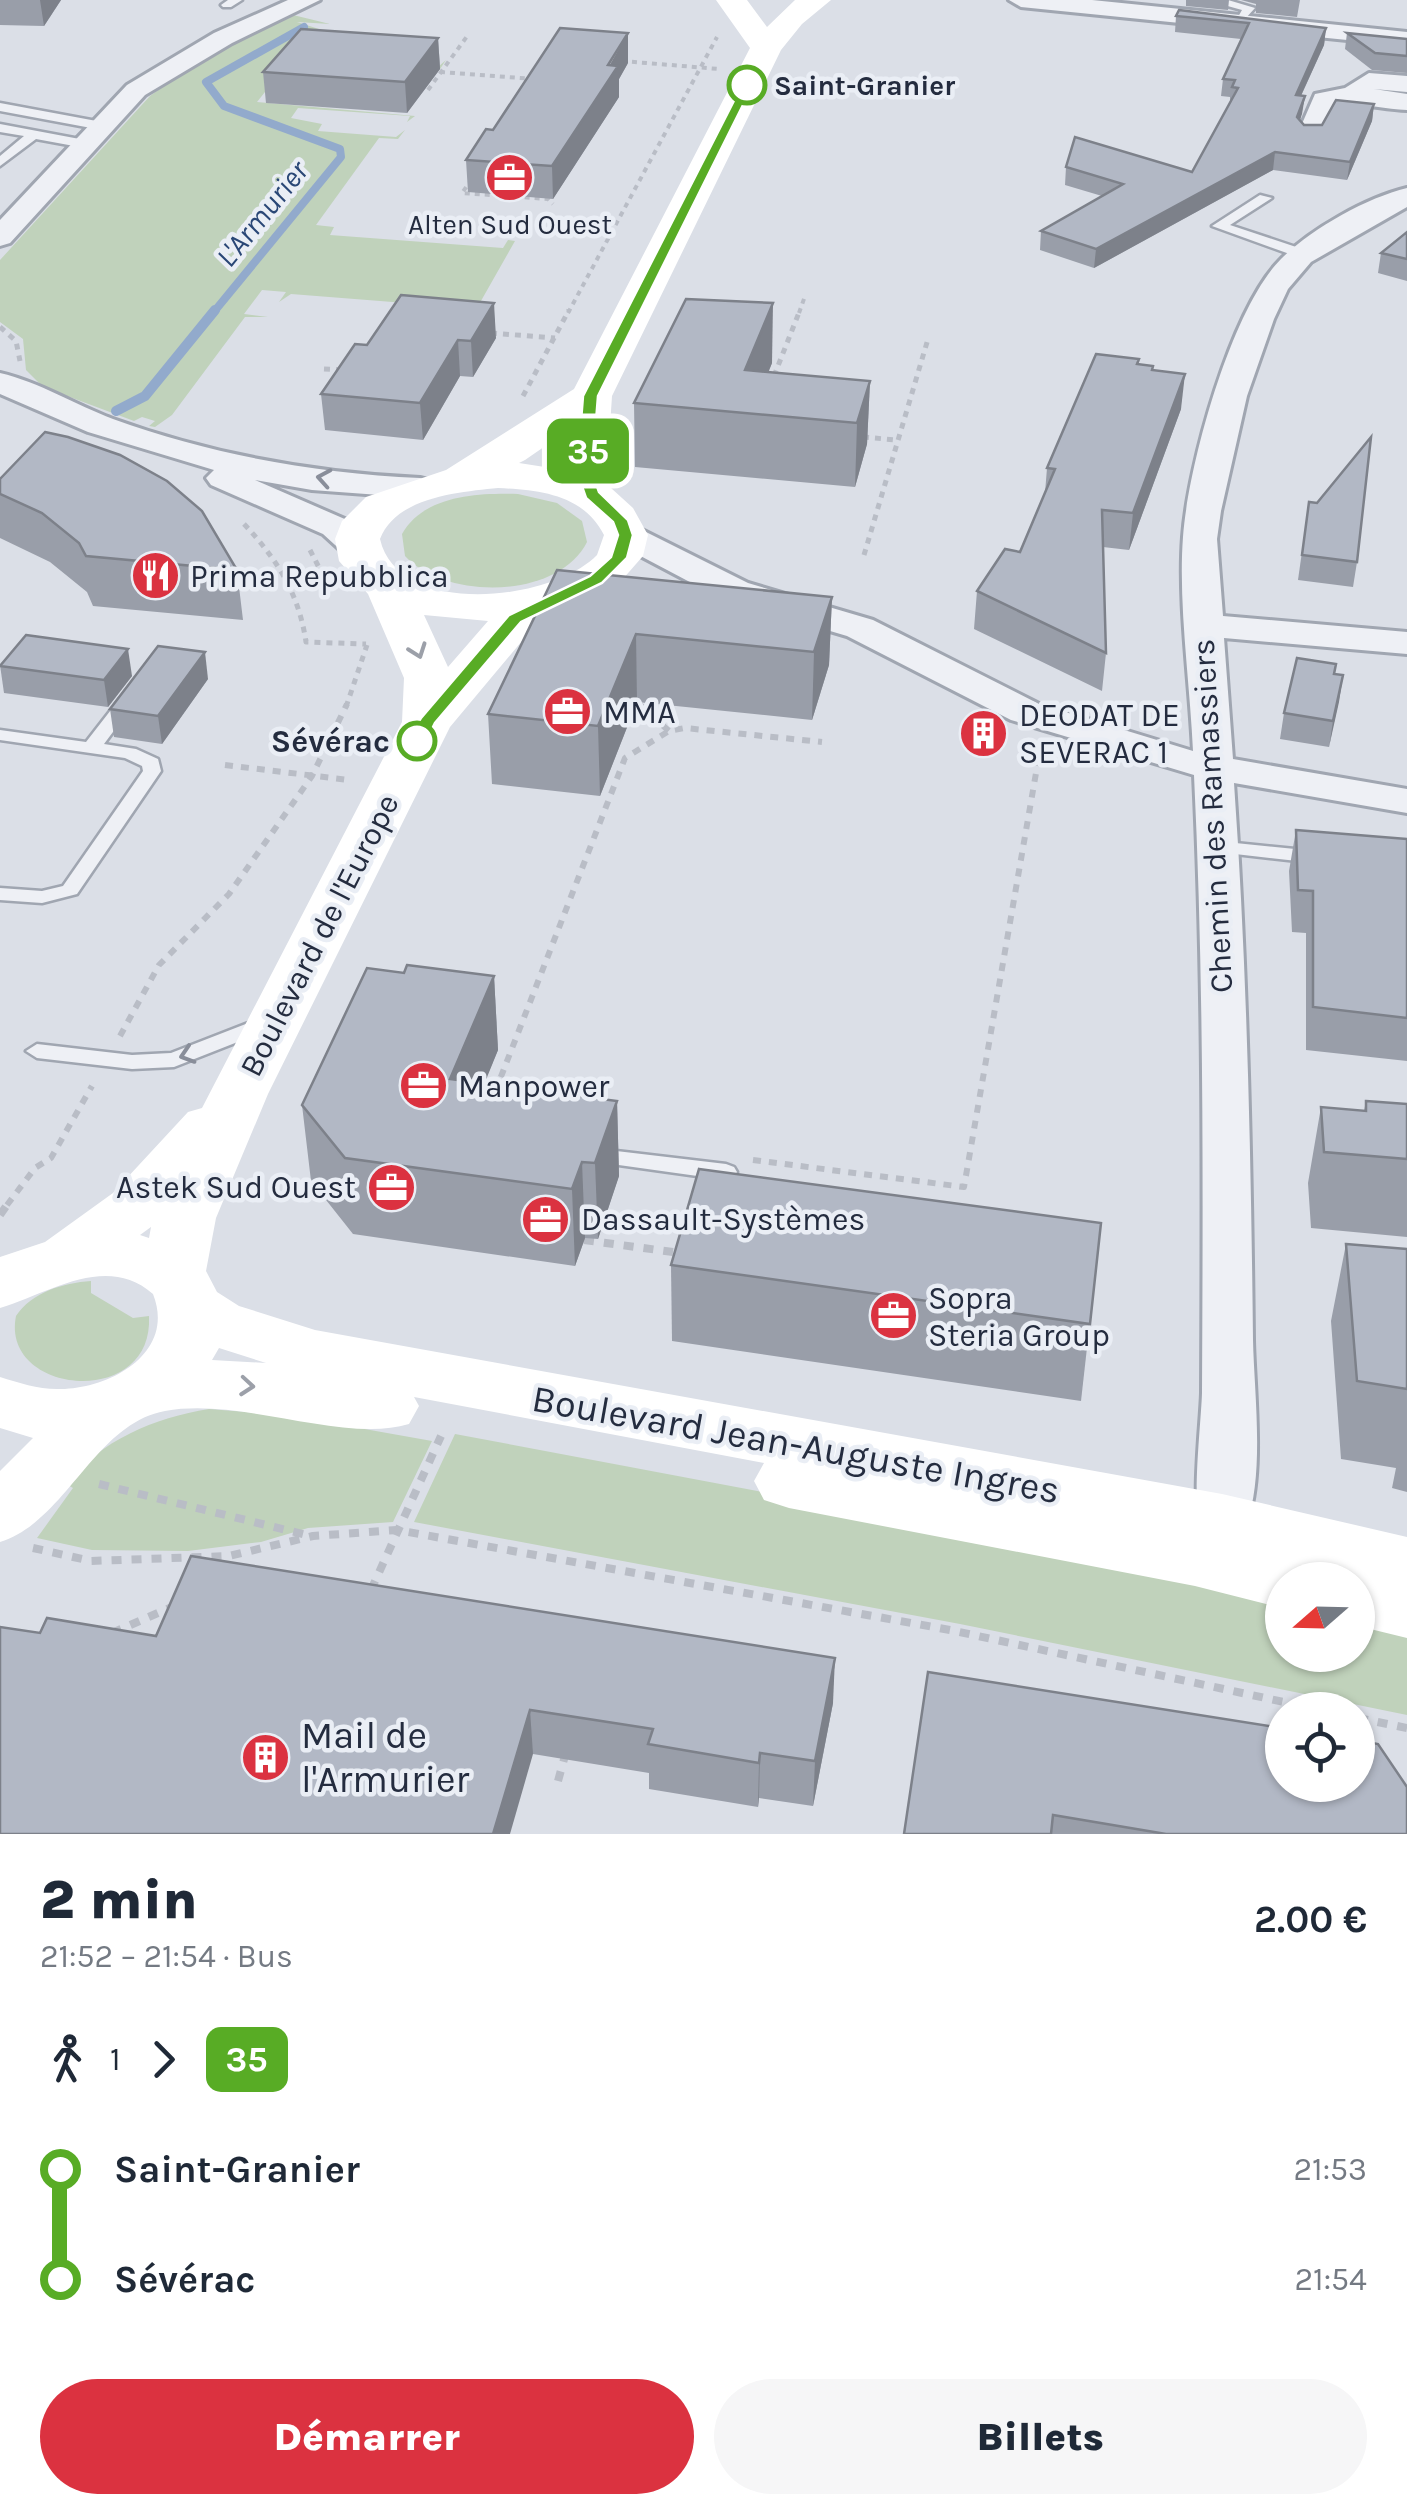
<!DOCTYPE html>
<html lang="fr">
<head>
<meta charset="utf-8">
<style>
  :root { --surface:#fff; --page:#f6f6f7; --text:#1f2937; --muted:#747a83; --accent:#db3240 }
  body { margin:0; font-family:Karla,sans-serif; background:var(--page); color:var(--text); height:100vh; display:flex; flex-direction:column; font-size:38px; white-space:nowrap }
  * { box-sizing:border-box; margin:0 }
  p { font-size:32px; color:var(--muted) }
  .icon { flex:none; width:55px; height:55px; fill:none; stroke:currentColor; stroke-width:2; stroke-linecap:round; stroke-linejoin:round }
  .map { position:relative; height:1834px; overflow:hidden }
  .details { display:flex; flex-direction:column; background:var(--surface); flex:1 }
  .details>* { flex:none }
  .badge { padding:0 20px; border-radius:15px; font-size:35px; line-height:65px }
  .needle { width:65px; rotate:250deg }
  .tools { position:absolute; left:1265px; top:1562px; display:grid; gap:20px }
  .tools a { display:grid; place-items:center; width:110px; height:110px; border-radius:50%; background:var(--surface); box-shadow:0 2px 8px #0004; font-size:50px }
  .map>.badge { position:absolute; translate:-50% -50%; box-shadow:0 0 0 5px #fff }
  .legs { display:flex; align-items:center; gap:15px; height:110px; padding:0 40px; font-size:32px }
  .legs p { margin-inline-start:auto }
  .summary { display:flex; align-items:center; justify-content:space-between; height:170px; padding:0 40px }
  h1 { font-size:55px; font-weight:800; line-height:75px }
  .button { display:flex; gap:20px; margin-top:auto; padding:20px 40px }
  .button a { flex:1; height:115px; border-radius:60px; background:var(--accent); color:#fff; font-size:40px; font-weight:800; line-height:115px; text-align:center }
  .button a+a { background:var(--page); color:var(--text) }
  ul { padding:0 40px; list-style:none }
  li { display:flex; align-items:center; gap:35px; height:110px; font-size:38px }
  li i { display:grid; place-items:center; width:15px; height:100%; margin:0 12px; background:currentColor }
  li i::after { content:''; width:25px; height:25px; margin:-12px; border:8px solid; border-radius:50%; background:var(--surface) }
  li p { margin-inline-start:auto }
  li:first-child i { background:linear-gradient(#0000 50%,currentColor 0) }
  li:last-child i { background:linear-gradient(currentColor 50%,#0000 0) }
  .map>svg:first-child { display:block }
  .green { fill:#c0d2bb }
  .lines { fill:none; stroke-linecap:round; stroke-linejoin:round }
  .stream-far1 { stroke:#92aacc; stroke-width:8 }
  .stream { stroke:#92aacc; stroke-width:10 }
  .lane-casing { stroke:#a0a6b1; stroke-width:5 }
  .street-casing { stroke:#a0a6b1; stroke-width:6 }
  .path-far3 { stroke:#b9bdc6; stroke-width:4; stroke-dasharray:5 5; stroke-linecap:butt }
  .path-far2 { stroke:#b9bdc6; stroke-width:5; stroke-dasharray:6 6; stroke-linecap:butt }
  .path-far1 { stroke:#b9bdc6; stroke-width:6; stroke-dasharray:8 8; stroke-linecap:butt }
  .path { stroke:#b9bdc6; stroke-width:8; stroke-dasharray:10 10; stroke-linecap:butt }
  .lane { fill:#eef0f5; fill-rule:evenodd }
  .street { fill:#eef0f5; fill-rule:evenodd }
  .secondary { fill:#fff; fill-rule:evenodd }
  .wall { fill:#999ea9 }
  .shaded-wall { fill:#7d818a }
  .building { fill:#b2b8c5; stroke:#7d818a; stroke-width:2.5 }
  .oneway { stroke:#898e9a }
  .oneway2 { stroke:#9ca0a9 }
  .line-1 { fill:#58ac25; stroke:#fff; stroke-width:2.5 }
  .stop-1-dot { fill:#fff; stroke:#58ac25; stroke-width:5 }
  .labels { text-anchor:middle; stroke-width:9; stroke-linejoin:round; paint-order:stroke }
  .far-stop-label { font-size:28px; font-weight:bold; fill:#242c3f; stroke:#eaeef5; text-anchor:start }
  .far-poi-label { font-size:28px; fill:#242c3f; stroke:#eaeef5 }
  .far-water-label { font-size:30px; font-style:italic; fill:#2a4776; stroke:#eaeef5 }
  .poi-label { font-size:32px; fill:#242c3f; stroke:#eaeef5; text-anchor:start }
  .stop-label { font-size:32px; font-weight:bold; fill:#242c3f; stroke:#eaeef5; text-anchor:end }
  .street-label { font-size:32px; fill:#242c3f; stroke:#eaeef5 }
  .near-street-label { font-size:38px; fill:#242c3f; stroke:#eaeef5 }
  .near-poi-label { font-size:38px; fill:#242c3f; stroke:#eaeef5; text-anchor:start }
</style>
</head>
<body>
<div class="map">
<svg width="1407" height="1834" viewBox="0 0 1407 1834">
  <rect width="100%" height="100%" fill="#dbdfe7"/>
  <g class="green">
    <path d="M289,14l41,10 -33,-2 22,7 -3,2 122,36 8,-7 -6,9 -167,13 -16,20 158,14 -8,6 3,-6 -112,-8 -7,10 31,6 -4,7 78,6 9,-7 -7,9 -19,-1 -63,87 18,2 -4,8 173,13 5,-8 7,1 -42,74 -4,-7 -178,-14 -12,8 7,-10 -24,-2 -18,24 24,3h-23l-73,98 -17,12 -6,-1 6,-5 -13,-4 -8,4 -91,-34 -17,-17 -3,-31 -23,-17v-62l150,-164 52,-38z"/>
    <path d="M518,494l39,9 25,18 5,21c-29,58 -142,58 -182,14l-3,-22c22,-39 76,-41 116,-40z"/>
    <path d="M91,1281v12l42,25 16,-2c5,94 -149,79 -133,0 16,-24 47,-33 75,-35z"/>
    <path d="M209,1409l77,6 146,26 -39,81 -85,6 -47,14 -73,9 -96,-1 -55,-12 36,-50 -7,-4c35,-44 88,-66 143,-75z"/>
    <path d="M455,1434l721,136 106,24v61h76v-44l49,11v93l-447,-91 -546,-102z"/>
  </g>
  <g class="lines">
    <path class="stream-far1" d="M213,313l128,-156 -1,-8 -116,-43 -18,-24 98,-55"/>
    <path class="stream" d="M116,411l29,-15 70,-86"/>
    <defs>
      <g id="lane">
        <path d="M228,0h14l-11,7h-8l-2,-2z"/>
        <path d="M1206,0h22l27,8 -11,12 -6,-3 4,-7z"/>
        <path d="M0,103l102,19 6,4 -6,4 -102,-19z"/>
        <path d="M0,124l85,16 6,4 -6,4 -49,-9 -36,27v-10l24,-20 -24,-4z"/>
        <path d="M1260,195l12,3 -42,27 78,26v6h-10l-86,-31z"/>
        <path d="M127,696l9,5 -32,43 32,5 22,10 3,12 -84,123 -35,9 -42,-3v-12l42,3 21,-5 80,-115 -1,-5 -17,-8 -125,-18v-10l86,12 35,-45z"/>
        <path d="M1216,841l99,10 10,6 -10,6 -106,-12 -3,-4z"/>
        <path d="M261,1018l7,2 4,5 -4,5 -94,37 -42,2 -95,-11 -11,-7 11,-7 95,11 39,-2z"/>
        <path d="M591,1148l135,16 8,3 3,5 -3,5 -8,3 -143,-20 -3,-5 3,-5z"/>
      </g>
      <g id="street">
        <path d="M288,0h32l-88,43 -87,52 -135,148 -10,3v-26l127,-135 87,-52z"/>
        <path d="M1009,0h83l315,32v14l-386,-39z"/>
        <path d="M1369,73l38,3v16l-33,-3 33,5v16c-26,-1 -48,-8 -72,-5l-15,34h-18l-4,-6 17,-39 30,-6z"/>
        <path d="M1407,188v19l-96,55 -23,27 -14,30 -27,77 -26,115 -4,28 6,77 184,16v22l-183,-16 9,121 174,30v24l-173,-30c13,185 17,372 19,557 1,54 14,149 -12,196l-19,6 -19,-6c-13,-23 -2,-110 -1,-143 1,-206 2,-412 -8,-618l-183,-55 -164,-84 -125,-37 -108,-57 -5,-7 5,-7h24l110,55 125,37 166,84 154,47c-3,-68 -15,-148 -10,-214 5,-71 48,-228 98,-278 30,-30 85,-61 126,-71z"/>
        <path d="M0,373c39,9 76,32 113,46 100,36 201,54 307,59l12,3 5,7 -5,7 -12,3 -108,-8 -57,-10 92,40 29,28 -6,7h-24l-23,-21 -112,-49 -5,-7 8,-8 -126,-38 -88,-38z"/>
      </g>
    </defs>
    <use href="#lane" class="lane-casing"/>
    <use href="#street" class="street-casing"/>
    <g class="path-far3">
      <path d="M622,61l97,8"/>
      <path d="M440,72l94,7"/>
      <path d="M428,90l40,-55"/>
      <path d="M472,179l-10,14 86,6 5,5"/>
      <path d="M568,313l149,-276"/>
      <path d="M799,313l6,-17"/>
    </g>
    <g class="path-far2">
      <path d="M0,327l16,14 4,20"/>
      <path d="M491,333l64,5"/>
      <path d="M324,369l21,1"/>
      <path d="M774,376l26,-66"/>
      <path d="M523,396l46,-86"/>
      <path d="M863,437l33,3"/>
      <path d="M244,524c33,35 55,70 62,118l60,2"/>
      <path d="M310,550l19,37"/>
      <path d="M864,555l64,-216"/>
      <path d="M639,704l3,3"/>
      <path d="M346,707l21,-62"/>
    </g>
    <g class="path-far1">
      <path d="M639,704l30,27"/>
      <path d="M225,765l124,15"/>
      <path d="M120,1036l39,-71 70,-71 83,-118 35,-72"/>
      <path d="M495,1092l130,-334 44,-27 16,-3 137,14"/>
      <path d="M753,1160l211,27 76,-437"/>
      <path d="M7,1205l28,-37 16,-10 41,-72"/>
    </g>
    <g class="path">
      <path d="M0,1215l9,-13"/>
      <path d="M584,1240l89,12"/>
      <path d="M99,1484l212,52"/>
      <path d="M33,1548l58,13 138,-5 84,-20 84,-6 553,100 371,80"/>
      <path d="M371,1590l70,-154"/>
      <path d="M112,1633l62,-27"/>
      <path d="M1358,1718l49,10"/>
      <path d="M558,1781l8,-29"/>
    </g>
    <use href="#lane" class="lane"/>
    <use href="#street" class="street"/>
    <path class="secondary" d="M716,0h31l20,27 28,-27h36l-29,24 -21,26 -169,346 -5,76 4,16 22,20 15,27 -5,21 -28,32 -52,21 -31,20 -82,98 -182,367 -52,124 -10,53 11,21 22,14 76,24 907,164 185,43v101l-49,-12v-46h-28l4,-4 -15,-4 4,8h-41v28l-87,-22 -406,-78 -25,-8 -10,-19 10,-18 -350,-66 5,9 -10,18c-65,20 -166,-27 -244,-13 -71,13 -98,110 -165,131v-71l33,-33 -33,-10v-51c20,6 40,13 61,12 51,-1 115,-37 92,-95 -47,-41 -103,-1 -153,14v-51l45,-15 68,-49 75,-81 14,-4 200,-386 2,-44 -36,-84 -29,-33 -4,-22 7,-18 24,-24 80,-27 128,-81 176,-341zM567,431l-3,39 -45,-7 6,-3zM498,488c41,2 85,6 106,47l-7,20c-46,47 -199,63 -217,-16 16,-42 79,-47 118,-51zM424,615l64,6 -40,46zM151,1227l-2,11 -9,-3zM219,1348l47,15 -54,-3z"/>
  </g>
  <g class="wall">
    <path d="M0,0h61l-17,26 -44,-1z"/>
    <path d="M1186,0h43l-1,10 -42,-4z"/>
    <path d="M1241,0h59l-3,17 -41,-4v-9z"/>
    <path d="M1176,16l150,12 -2,17 -23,51h4l-5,24 4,5h18l52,-21 -2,17 -25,59 -74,-10 -179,98 -54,-18 1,-19 61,-35 -37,-11 1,-18 126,5 38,-69v-6l-9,-1 2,-17 18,-40 -66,-7z"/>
    <path d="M1347,33l60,6v34l-35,-3 -27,-21z"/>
    <path d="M438,38l2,31 -33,44 -141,-10 -3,-31z"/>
    <path d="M628,63l-9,16v18l-66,102 -85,-7 -2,-32 27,-30z"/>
    <path d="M1407,232v49l-29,-8 3,-20z"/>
    <path d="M496,338l-23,39 -13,-1 -37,64 -98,-10 -4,-36 46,-49z"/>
    <path d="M772,363l-4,9 102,9 -3,63 -12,43 -220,-20 -1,-64z"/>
    <path d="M1138,364l15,6 28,39 -52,141 -26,-3 3,106 -4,38 -128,-62 3,-38 43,-39 25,-59 2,-25z"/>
    <path d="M0,479l237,91 6,50 -150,-14 -6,-14 -37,-30 -50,-24z"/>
    <path d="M1309,502l48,60 -4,25 -55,-7z"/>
    <path d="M557,570l275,27 -3,68 -17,55 -175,-18 -37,94 -108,-12 -4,-70z"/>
    <path d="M0,665l132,11 -24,31 -104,-14z"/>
    <path d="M1335,674l8,1 -14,72 -49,-8 4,-26z"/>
    <path d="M208,679l-46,65 -48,-7 -4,-28z"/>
    <path d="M1296,830l111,9v222l-101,-11v-117l-14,-1 -3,-61z"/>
    <path d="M404,973l90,3 4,74 -14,33 133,18 2,75 -21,63 -13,-1 -10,28 -222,-32 -42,-53 -9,-76z"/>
    <path d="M1366,1101l41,3v133l-96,-9 -3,-45 13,-76 43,4z"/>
    <path d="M1101,1223l-20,178 -409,-60 -1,-76z"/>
    <path d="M1346,1244l61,5v243l-15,-4 4,-20 -55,-9 -10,-138z"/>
    <path d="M40,1633l116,3 677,67 -20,103 -54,-8 -1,9 -109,-18v-16l-116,-19z"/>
    <path d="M928,1672l479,162h-503z"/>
  </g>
  <g class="shaded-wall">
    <path d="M40,0h21l-17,26z"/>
    <path d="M1326,28l-2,17 -31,68 3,-18z"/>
    <path d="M628,33v30l-9,16v18l-66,102 -1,-33z"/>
    <path d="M438,38l2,31 -33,44 -2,-31z"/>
    <path d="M1305,96l-3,18 -7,21 2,-18z"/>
    <path d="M1374,104l-2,17 -25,59 3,-18z"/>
    <path d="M1275,152l-2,18 -179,98 2,-19z"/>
    <path d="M494,303l2,35 -23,39 -2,-36z"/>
    <path d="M773,303l-1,60 -20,51 -7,-44z"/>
    <path d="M458,340l2,36 -37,64 -3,-37z"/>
    <path d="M1185,374l-4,35 -52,141 4,-37z"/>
    <path d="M870,381l-3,63 -12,43 2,-64z"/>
    <path d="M832,597l-3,68 -17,55 2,-68z"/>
    <path d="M636,634l1,68 -37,94 -2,-70z"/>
    <path d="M128,649l4,27 -24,31 -4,-27z"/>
    <path d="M205,652l3,27 -46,65 -4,-28z"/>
    <path d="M1343,675l-4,27 -10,45 4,-26z"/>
    <path d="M494,976l4,74 -42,104 -6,-75z"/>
    <path d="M617,1101l2,75 -21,63 -3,-76z"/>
    <path d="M582,1162l3,76 -10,28 -3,-77z"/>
    <path d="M835,1658l-2,45 -20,103 2,-45z"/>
    <path d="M530,1710l3,44 -23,80h-17z"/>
    <path d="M760,1753l-1,45 -1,9 1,-44z"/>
  </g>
  <g class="building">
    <path d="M1179,10l147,18 -30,67 9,1 -8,21 7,8h18l14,-25 38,4 -24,58 -75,-10 -179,97 -55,-18 82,-47 -57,-17 9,-30 117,35 46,-84 -6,-1 3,-7 -12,-1 26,-56 -73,-7z"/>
    <path d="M560,28l68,5 -20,32 10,1 -66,100 -86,-6 20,-31 7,1z"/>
    <path d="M301,29l137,9 -33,44 -142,-10z"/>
    <path d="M1347,33l60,6v17l-32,-3z"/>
    <path d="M1407,232v27l-26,-6z"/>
    <path d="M401,295l93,8 -23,38 -13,-1 -38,63 -99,-9 34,-50 12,1z"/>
    <path d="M686,299l87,4 -28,67 125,11 -13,42 -223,-20z"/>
    <path d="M1096,354l43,5 -2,5 16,2 -1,4 33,4 -52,139 -31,-3 4,143 -129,-62 28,-42 15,3 35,-83 -8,-1z"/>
    <path d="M45,432l23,5 52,18 47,26 35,30 35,59 -151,-14 -7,-13 -37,-30 -42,-19v-15z"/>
    <path d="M1371,437l-14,125 -55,-7 7,-53 8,1z"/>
    <path d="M557,570l275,27 -18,55 -178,-18 -38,92 -110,-12z"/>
    <path d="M26,635l102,14 -24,31 -104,-14z"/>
    <path d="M158,646l47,6 -47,64 -48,-7z"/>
    <path d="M1297,658l39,6 -2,10 9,1 -10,46 -49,-8z"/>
    <path d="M1296,830l111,9v179l-94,-11v-116l-15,-1z"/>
    <path d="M407,965l87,11 -44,103 167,22 -22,62 -13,-1 -10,27 -227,-31 -43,-53 65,-137 37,5z"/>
    <path d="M1366,1101l41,3v55l-83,-7 -3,-45 45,4z"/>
    <path d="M699,1169l402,54 -11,101 -419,-59z"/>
    <path d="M1346,1244l61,5v140l-50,-8z"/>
    <path d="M191,1556l644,102 -20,103 -55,-8 -1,10 -111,-19 5,-15 -123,-19 -37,124h-493v-207l40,6 7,-15 109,18z"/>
    <path d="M928,1672l354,56v57h76v-45l20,4 29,43v47h-241l-113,-19 -2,19h-147z"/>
  </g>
  <defs><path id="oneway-chevron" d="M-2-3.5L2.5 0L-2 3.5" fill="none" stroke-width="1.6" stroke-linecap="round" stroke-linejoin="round" transform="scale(2.5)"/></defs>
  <g class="oneway">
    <use href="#oneway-chevron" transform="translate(324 478) rotate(-170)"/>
    <use href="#oneway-chevron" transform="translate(187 1055) rotate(162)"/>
  </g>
  <g class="oneway2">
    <use href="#oneway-chevron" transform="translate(418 651) rotate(70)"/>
    <use href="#oneway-chevron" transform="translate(247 1386) rotate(5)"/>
  </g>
  <path class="line-1" d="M743,83l10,2 -155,311 -6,76 7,20 29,28 5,15 -6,23 -25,25 -81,39 -86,101 -11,22h-13l-3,-4 13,-23 88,-103 81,-39 21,-19 7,-22 -5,-13 -27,-24 -9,-26 6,-76z"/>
  <defs>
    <symbol id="office-disc" viewBox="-11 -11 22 22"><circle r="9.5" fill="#db3240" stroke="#eaeef5"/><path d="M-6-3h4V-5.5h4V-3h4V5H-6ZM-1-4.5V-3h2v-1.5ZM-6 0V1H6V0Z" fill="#fff"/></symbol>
    <symbol id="restaurant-disc" viewBox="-11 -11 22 22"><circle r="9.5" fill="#db3240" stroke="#eaeef5"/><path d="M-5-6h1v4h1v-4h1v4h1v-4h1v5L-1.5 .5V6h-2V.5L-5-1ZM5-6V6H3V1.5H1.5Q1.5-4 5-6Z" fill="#fff"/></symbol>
    <symbol id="building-disc" viewBox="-11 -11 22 22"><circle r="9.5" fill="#db3240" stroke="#eaeef5"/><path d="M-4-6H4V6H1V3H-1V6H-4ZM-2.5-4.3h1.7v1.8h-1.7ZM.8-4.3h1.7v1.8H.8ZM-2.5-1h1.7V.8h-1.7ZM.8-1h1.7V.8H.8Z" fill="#fff"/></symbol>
  </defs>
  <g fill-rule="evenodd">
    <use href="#office-disc" x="482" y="150" width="55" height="55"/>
    <use href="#restaurant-disc" x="128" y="548" width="55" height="55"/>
    <use href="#office-disc" x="540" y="684" width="55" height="55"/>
    <use href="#building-disc" x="956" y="706" width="55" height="55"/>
    <use href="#office-disc" x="396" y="1058" width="55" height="55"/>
    <use href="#office-disc" x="364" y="1160" width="55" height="55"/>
    <use href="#office-disc" x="518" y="1192" width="55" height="55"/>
    <use href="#office-disc" x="866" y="1288" width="55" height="55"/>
    <use href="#building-disc" x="238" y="1730" width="55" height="55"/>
  </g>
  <g class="stop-1-dot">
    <circle cx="747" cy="85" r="18"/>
    <circle cx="417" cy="741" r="18"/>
  </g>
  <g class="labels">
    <g class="far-stop-label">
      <text x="774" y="95">Saint-Granier</text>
    </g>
    <g class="far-poi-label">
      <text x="510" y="234">Alten Sud Ouest</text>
    </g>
    <g class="far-water-label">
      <text transform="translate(262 214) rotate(-51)" y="10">L'Armurier</text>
    </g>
    <g class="poi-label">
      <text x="190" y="587">Prima Repubblica</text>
      <text x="603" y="723">MMA</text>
      <text x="1019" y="726">DEODAT DE<tspan x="1019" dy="37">SEVERAC 1</tspan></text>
      <text x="458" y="1097">Manpower</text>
      <text x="356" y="1198" text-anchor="end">Astek Sud Ouest</text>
      <text x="581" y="1230">Dassault-Systèmes</text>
      <text x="928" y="1309">Sopra<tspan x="928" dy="37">Steria Group</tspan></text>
    </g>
    <g class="stop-label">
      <text x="390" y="752">Sévérac</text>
    </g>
    <g class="street-label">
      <text transform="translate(1212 816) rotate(-93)" y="11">Chemin des Ramassiers</text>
      <text transform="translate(319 935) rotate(-63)" y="11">Boulevard de l'Europe</text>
    </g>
    <g class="near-street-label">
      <text transform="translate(796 1444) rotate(10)" y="13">Boulevard Jean-Auguste Ingres</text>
    </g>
    <g class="near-poi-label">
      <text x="301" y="1748">Mail de<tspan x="301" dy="44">l'Armurier</tspan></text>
    </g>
  </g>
</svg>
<div class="tools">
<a><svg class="needle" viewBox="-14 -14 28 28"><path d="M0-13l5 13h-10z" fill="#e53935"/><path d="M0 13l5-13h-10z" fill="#747a83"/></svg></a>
<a><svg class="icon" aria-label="locate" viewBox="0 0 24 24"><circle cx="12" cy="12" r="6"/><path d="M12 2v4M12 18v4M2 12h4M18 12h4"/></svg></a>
</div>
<b class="badge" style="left:588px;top:451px;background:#58ac25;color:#fff">35</b>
</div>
<section class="details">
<div class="summary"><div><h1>2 min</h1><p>21:52 – 21:54 · Bus</p></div><b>2.00 €</b></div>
<div class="legs"><svg class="icon" aria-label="walk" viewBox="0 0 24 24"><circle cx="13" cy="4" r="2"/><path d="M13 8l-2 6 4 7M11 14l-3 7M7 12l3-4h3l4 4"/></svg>1<svg class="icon" aria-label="forward" viewBox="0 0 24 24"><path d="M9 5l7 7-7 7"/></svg><b class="badge" style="background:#58ac25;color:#fff">35</b></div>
<ul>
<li><i style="color:#58ac25"></i><b>Saint-Granier</b><p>21:53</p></li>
<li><i style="color:#58ac25"></i><b>Sévérac</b><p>21:54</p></li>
</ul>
<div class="button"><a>Démarrer</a><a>Billets</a></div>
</section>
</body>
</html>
